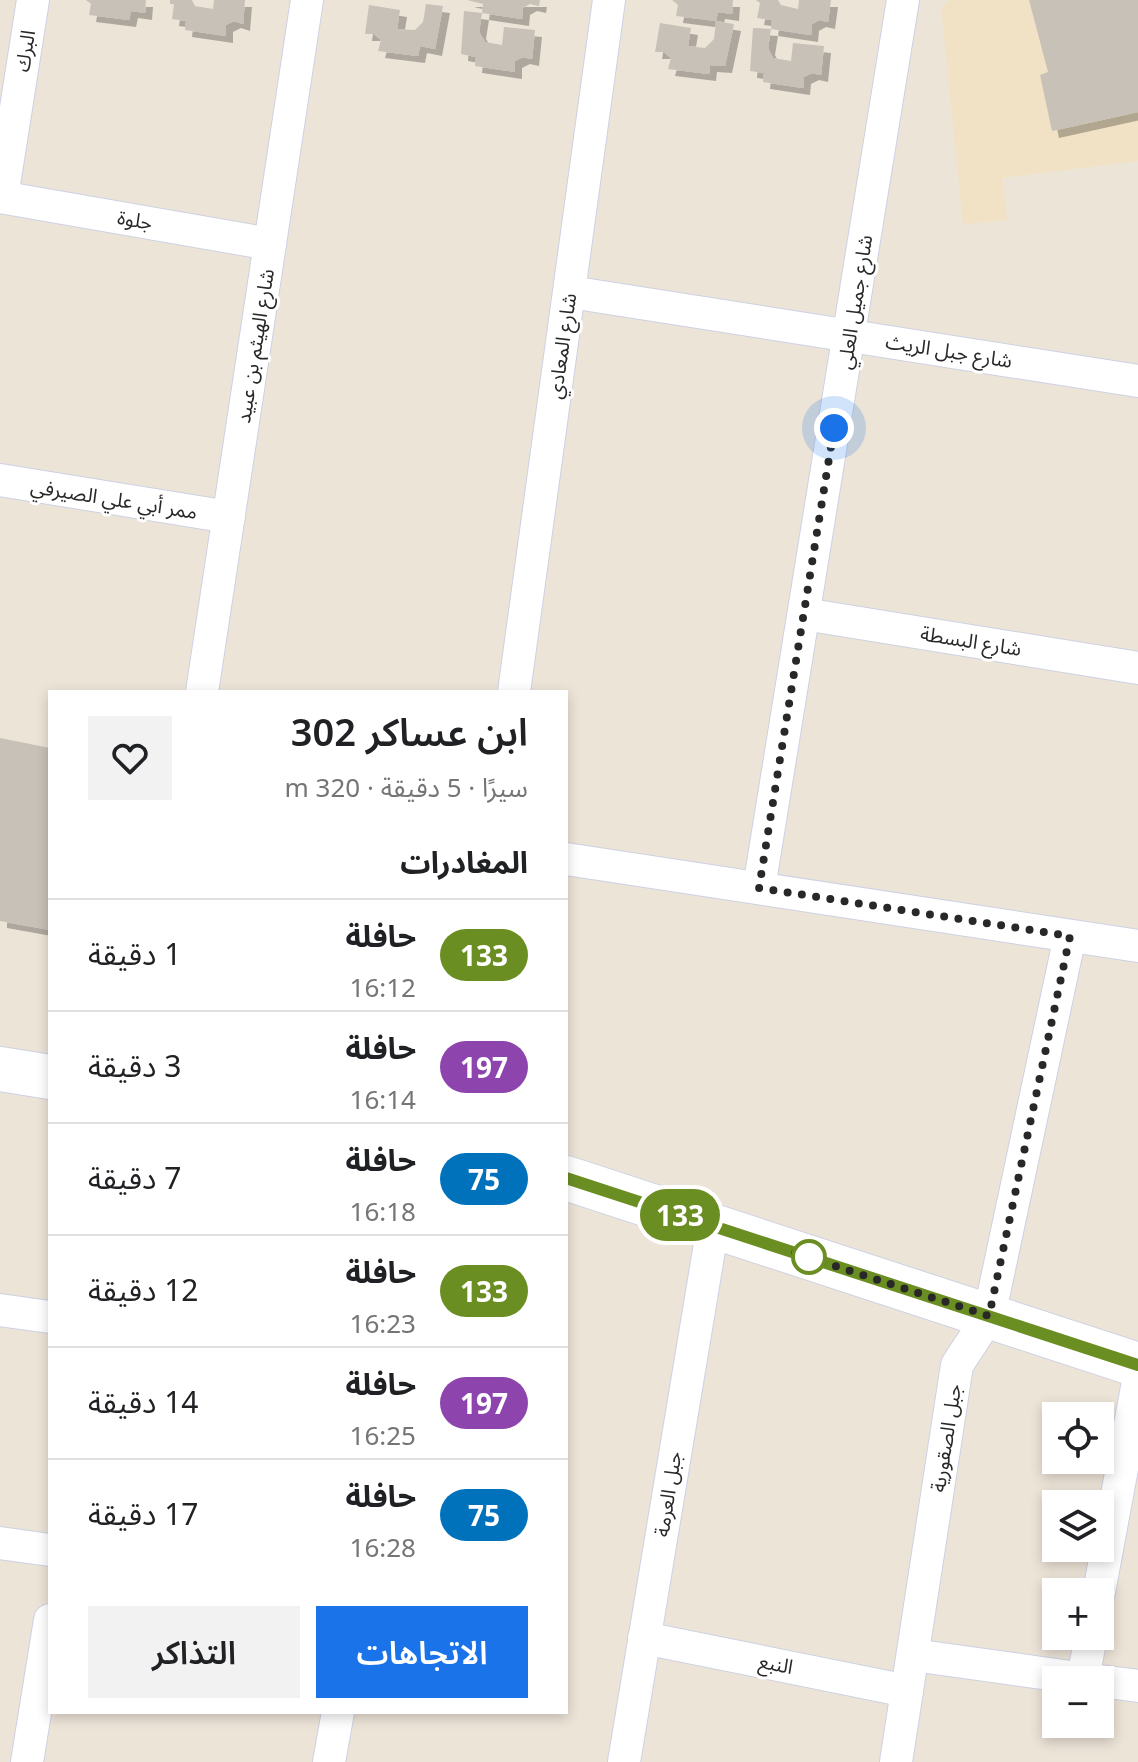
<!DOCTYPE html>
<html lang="ar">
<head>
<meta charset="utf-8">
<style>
  :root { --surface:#fff; --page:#f2f2f2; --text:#202124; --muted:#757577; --line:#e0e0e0; --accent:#1a73e8 }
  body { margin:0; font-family:"Noto Sans","Noto Sans Arabic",sans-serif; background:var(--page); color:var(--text); direction:rtl; height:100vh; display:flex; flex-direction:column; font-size:30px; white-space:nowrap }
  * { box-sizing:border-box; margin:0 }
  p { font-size:26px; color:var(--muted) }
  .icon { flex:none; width:44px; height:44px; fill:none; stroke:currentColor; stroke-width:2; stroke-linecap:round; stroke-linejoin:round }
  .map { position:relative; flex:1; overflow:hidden; direction:ltr }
  .side { position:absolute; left:48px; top:690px; width:520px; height:1024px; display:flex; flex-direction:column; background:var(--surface); border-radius:0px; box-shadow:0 4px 12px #0003; direction:rtl }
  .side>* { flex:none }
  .badge { padding:0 16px; border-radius:26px; font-size:28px; line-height:52px }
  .buttons { position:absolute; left:1042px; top:1402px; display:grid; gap:16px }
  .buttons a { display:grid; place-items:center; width:72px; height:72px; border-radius:0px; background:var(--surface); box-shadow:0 4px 12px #0003; font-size:40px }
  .you { position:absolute; width:40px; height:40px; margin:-20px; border:6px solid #fff; border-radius:50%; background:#1a73e8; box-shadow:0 0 0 12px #1a73e833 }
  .map>.badge { position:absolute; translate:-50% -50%; box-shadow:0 0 0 4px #fff }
  h2 { padding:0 40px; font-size:30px; line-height:72px }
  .round { display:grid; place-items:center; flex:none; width:84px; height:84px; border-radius:0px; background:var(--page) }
  .summary { display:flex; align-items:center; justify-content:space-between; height:136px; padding:0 40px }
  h1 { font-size:38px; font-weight:600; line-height:60px }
  .cta { display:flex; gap:16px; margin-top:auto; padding:16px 40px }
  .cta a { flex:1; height:92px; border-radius:0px; background:var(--accent); color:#fff; font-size:32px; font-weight:600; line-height:92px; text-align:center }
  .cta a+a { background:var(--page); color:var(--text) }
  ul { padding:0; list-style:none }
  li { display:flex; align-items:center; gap:24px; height:112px; padding:0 40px; border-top:2px solid var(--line) }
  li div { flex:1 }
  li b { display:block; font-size:30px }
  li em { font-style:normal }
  li .badge { min-width:88px; font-weight:700; text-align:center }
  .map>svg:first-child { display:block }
  .education { fill:#f1e2c5 }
  .building { fill:#c8c1b8; filter:url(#shadow) }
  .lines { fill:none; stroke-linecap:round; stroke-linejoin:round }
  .street-casing { stroke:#cdd1e3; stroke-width:34 }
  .secondary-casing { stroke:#cdd1e3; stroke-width:46 }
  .street { stroke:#fff; stroke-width:32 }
  .secondary { stroke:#fff; stroke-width:44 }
  .line-casing { stroke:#fff; stroke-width:18 }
  .line { stroke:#6b8e23; stroke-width:12 }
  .walk { stroke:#282828; stroke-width:8; stroke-dasharray:0 14.4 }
  .stop-dot { fill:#fff; stroke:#6b8e23; stroke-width:4 }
  .labels { text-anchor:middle; stroke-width:6; stroke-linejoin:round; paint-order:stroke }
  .street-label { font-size:20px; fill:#282828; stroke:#fff }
</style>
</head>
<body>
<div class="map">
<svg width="1138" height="1762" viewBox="0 0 1138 1762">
  <defs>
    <filter id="shadow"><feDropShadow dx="7" dy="7" stdDeviation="0" flood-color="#0004"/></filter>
  </defs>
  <rect width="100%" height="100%" fill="#ede4d8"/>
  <path class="education" d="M950,0h188v161l-136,17 5,42 -44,4 -22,-217z"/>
  <g class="building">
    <path d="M86,0h60l-1,13 -14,-2 -2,9 -40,-5 2,-11z"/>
    <path d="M170,0h22l3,6 18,3 1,-9h31l-2,24 -9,-3 -8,4v11l-41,-6 1,-9 -14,-2 2,-15h-4z"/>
    <path d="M467,0h73l-1,6 -9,-2 -7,4 -1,11 -40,-6 1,-9z"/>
    <path d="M672,0h61l-1,14 -14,-2 -2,9 -40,-5 2,-11z"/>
    <path d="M756,0h22l3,5 17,4 1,-9h32l-3,22 -9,-2 -7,4 -1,11 -40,-6 1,-9 -15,-2 3,-15z"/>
    <path d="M1029,0h109v112l-86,19 -12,-56 8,-3z"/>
    <path d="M426,4l17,2 -8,43 -15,-3 -2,10 -40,-5 3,-11 -7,-6h-9l4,-29 31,5 -3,19 18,1 8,-8z"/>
    <path d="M464,11l18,2 -3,19 6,10 17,3 2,-18 31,3 -3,29 -9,-2 -8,4v11l-40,-6 1,-9 -15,-3z"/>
    <path d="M716,21l18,3 -9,42 -15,-1 -1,9 -41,-5 3,-11 -7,-6h-9l5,-29 31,5 -3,18 17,2 9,-9z"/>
    <path d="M753,28l18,1 -3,19 5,10 18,3 2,-18 31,3 -3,29 -9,-2 -8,4 -1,11 -40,-6 1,-9 -14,-2z"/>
    <path d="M0,738l50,10v182l-50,-9z"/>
  </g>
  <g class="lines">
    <defs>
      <g id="street">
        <path d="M0,197l270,47"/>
        <path d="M2,197l31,-197"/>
        <path d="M570,292l568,89"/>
        <path d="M0,480l229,37"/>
        <path d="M804,614l334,54"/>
        <path d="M202,692l105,-692"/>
        <path d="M514,692l95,-692"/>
        <path d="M566,859l572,87"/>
        <path d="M759,888l144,-888"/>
        <path d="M0,1310l50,7"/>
        <path d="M0,1543l50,7"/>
        <path d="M1099,1592l39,-210"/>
        <path d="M644,1638l263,53"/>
        <path d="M913,1655l179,25"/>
        <path d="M1083,1679l8,-43"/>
        <path d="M1100,1681l38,5"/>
        <path d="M27,1762l23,-142"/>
        <path d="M329,1762l9,-50"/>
        <path d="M624,1762l89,-536"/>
        <path d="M896,1762l61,-397 32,-49 81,-380"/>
      </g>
      <g id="secondary">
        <path d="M0,1069l50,8"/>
        <path d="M566,1178l572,187"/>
      </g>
    </defs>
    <use href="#street" class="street-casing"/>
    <use href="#secondary" class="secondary-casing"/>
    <use href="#street" class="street"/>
    <use href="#secondary" class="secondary"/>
  </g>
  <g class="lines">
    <defs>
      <path id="line" d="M566,1178l572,187"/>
    </defs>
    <use href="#line" class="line-casing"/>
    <use href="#line" class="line"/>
    <path class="walk" d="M809,1257l-14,-4 194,63 81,-380 -311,-48 75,-460"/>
  </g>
  <circle class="stop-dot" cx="809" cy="1257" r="16"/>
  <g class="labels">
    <g class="street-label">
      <text transform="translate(25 51) rotate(-81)" y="7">البرك</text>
      <text transform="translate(135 220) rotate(10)" y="7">جلوة</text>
      <text transform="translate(855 302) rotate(-81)" y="7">شارع جميل العلي</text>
      <text transform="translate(255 346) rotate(-81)" y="7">شارع الهيثم بن عبيد</text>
      <text transform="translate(562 346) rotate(-82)" y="7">شارع المعادي</text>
      <text transform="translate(949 351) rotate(9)" y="7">شارع جبل الريث</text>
      <text transform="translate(114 499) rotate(9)" y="7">ممر أبي علي الصيرفي</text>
      <text transform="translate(971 641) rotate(9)" y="7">شارع البسطة</text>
      <text transform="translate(946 1438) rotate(-81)" y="7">جبل الصقورية</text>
      <text transform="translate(668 1494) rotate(-81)" y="7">جبل العرمة</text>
      <text transform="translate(776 1664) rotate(11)" y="7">النبع</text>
    </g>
  </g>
</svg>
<div class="buttons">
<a><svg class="icon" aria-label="locate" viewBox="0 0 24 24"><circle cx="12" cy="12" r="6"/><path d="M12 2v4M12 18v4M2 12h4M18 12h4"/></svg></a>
<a><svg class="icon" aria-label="layers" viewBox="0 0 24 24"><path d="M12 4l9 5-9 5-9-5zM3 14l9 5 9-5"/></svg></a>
<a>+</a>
<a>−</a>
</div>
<div class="you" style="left:834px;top:428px"></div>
<b class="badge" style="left:680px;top:1215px;background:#6b8e23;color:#fff">133</b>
<section class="side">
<div class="summary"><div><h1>ابن عساكر 302</h1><p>سيرًا · 5 دقيقة · 320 m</p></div><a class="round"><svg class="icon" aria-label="heart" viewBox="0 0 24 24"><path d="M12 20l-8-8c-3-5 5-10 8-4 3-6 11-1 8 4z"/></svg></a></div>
<h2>المغادرات</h2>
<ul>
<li><span class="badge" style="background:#6b8e23;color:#fff">133</span><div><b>حافلة</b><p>16:12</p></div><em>1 دقيقة</em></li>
<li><span class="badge" style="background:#8e44ad;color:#fff">197</span><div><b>حافلة</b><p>16:14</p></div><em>3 دقيقة</em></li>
<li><span class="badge" style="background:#0072bc;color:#fff">75</span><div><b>حافلة</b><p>16:18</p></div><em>7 دقيقة</em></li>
<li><span class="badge" style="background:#6b8e23;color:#fff">133</span><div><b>حافلة</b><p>16:23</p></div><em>12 دقيقة</em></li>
<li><span class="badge" style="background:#8e44ad;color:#fff">197</span><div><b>حافلة</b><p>16:25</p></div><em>14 دقيقة</em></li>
<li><span class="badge" style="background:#0072bc;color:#fff">75</span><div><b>حافلة</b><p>16:28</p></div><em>17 دقيقة</em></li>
</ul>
<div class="cta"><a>الاتجاهات</a><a>التذاكر</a></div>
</section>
</div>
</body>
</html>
